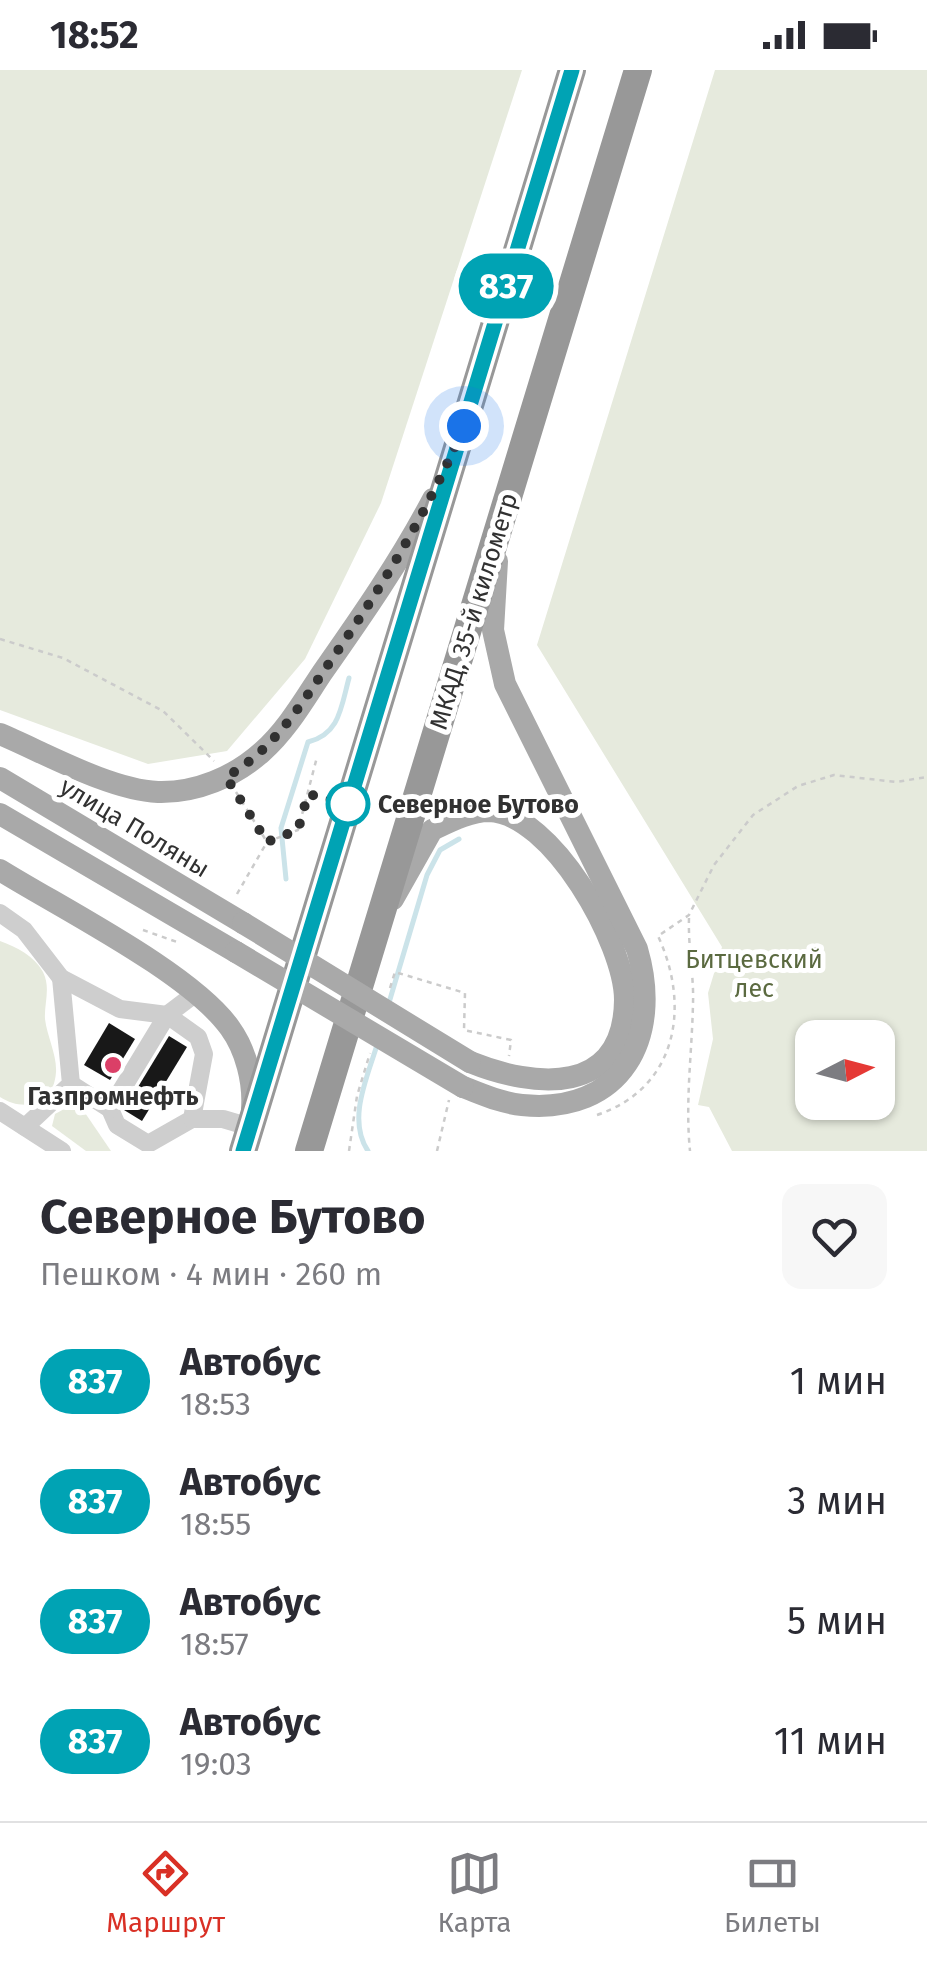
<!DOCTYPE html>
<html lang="ru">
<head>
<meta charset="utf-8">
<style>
  :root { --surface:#fff; --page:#f7f7f7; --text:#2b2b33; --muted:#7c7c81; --line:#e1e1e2; --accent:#d93025 }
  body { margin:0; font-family:"Fira Sans",sans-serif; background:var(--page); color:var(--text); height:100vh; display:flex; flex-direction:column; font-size:38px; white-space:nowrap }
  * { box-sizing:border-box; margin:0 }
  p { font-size:32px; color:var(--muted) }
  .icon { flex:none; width:55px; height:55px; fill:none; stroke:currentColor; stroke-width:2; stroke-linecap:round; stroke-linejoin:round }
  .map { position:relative; height:1081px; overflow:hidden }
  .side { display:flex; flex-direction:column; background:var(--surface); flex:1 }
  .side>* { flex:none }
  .badge { padding:0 20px; border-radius:32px; font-size:35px; line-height:65px }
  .needle { width:65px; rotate:84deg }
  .tools { position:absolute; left:795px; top:950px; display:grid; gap:20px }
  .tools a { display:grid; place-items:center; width:100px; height:100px; border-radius:20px; background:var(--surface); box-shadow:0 2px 8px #0004; font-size:50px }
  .you { position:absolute; width:50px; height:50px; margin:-25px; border:8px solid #fff; border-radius:50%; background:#1a73e8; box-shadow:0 0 0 15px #1a73e833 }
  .map>.badge { position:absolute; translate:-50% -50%; box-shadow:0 0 0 5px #fff }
  .round { display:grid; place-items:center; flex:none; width:105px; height:105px; border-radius:20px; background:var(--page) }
  .overview { display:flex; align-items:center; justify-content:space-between; height:170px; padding:0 40px }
  h1 { font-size:48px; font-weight:700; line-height:75px }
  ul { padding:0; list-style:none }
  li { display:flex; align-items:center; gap:30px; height:120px; padding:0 40px }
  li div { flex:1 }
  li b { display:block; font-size:38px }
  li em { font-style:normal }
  li .badge { min-width:110px; font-weight:700; text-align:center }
  .status { display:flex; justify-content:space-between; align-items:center; height:70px; padding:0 50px; background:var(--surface); direction:ltr }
  .status svg { height:28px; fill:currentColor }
  .tab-bar { display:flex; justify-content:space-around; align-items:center; height:140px; border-top:2px solid var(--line); background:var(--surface); font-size:28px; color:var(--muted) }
  .tab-bar a { display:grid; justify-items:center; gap:5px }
  .tab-bar .on { color:var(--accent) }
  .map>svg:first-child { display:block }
  .green { fill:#e6eadd; fill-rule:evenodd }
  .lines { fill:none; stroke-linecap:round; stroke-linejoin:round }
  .stream { stroke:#cbe3e9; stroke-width:5 }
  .building { fill:#181818 }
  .path { stroke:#cbcbcb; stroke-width:2.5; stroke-dasharray:5 5; stroke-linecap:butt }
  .minor { stroke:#cecece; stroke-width:18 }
  .major { stroke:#a9a9a9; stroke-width:22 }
  .highway { stroke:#989898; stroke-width:28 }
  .major-bridge { stroke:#a9a9a9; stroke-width:22 }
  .line-casing { stroke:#fff; stroke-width:22 }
  .line { stroke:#00a3b4; stroke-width:15 }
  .walk { stroke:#313131; stroke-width:10; stroke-dasharray:0 18 }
  .stop-dot { fill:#fff; stroke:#00a3b4; stroke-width:5 }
  .poi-dot { fill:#db3f67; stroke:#fff; stroke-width:4 }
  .labels { text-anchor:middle; stroke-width:10; stroke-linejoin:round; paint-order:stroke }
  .street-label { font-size:25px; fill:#313131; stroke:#fff }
  .stop-label { font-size:25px; font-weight:bold; fill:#313131; stroke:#fff; text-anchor:start }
  .park-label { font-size:25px; fill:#5b6a40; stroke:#fff }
  .poi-label { font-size:25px; font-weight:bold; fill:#313131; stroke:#fff }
</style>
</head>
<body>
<div class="status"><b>18:52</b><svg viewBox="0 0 49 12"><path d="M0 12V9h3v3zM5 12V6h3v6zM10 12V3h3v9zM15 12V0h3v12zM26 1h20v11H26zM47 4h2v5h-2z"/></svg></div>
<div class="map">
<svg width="927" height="1081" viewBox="0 0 927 1081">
  <rect width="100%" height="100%" fill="#fff"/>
  <g class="green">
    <path d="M0,0h522l-141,433 -76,156 -78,92 -79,13 -148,-54z"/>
    <path d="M715,0h212v1081h-195l-23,-44 -11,-2 15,-66 -5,-46 14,-46 -185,-302zM812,968h66v64h-66z"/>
    <path d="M0,871c17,6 34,15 43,31 8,16 1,31 2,47 2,17 12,36 11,53 -2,34 -33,40 -56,25z"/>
    <path d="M77,1032l4,5 30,44h-25l-34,-25 3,-12z"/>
  </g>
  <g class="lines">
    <g class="stream">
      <path d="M286,809l-5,-51 27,-86c32,-8 33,-35 41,-64"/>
      <path d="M388,936l39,-131 13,-25 19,-11"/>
      <path d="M368,1081c-21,-31 -1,-73 9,-106"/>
    </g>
  </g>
  <g class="building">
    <path d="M109,953l26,16 -25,41 -26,-15z"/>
    <path d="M169,966l18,11 -45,74 -18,-11z"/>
  </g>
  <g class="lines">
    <g class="path">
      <path d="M0,569l63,19 100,53 51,50"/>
      <path d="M236,722l31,50"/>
      <path d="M237,824l30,-52 31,-12 19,-73"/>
      <path d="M689,848c-1,30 5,58 4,85 -1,50 -8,99 -3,148"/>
      <path d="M143,860l34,12"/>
      <path d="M390,918l5,-16 70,21 -1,37 47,10 -2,16"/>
      <path d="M597,1045c80,-27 94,-108 61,-179l31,-21 25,-50 39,-50 45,-29 36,-11 62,7 31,-5"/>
      <path d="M349,1081l8,-55 13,-43"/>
      <path d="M437,1081l12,-51"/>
    </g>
    <g class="minor">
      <path d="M0,843l24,17 37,48 59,31 47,6 31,22 6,17 -12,65 -44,25 -31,-19 -7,-16 -39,-25"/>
      <path d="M110,1039l57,-94 29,-22"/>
      <path d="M0,1041l62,40"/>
      <path d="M192,1049h31l27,8 -3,6"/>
      <path d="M25,1057l46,-43 -10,-106"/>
    </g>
    <g class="major">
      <path d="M0,664c45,19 110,56 158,58 38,1 76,-15 104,-40 25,-22 42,-52 60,-79 40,-57 79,-113 111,-174"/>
      <path d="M0,708l243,145"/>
      <path d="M0,744l236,138"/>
      <path d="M0,800c61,38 191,103 230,158 16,22 24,54 22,81"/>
      <path d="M393,829l39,-69c17,-8 38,-19 57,-19 63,2 136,133 136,189 -1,97 -91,88 -155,62"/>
      <path d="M463,1017c19,7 38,16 59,18 100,10 141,-68 115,-156l-132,-265 -12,-54 4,-69"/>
    </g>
    <g class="highway">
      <path d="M243,1081l329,-1081"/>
      <path d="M309,1081l329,-1081"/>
    </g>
    <g class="major-bridge">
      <path d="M243,853l227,139"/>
      <path d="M236,882l227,135"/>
    </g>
  </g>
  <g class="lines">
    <defs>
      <path id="line" d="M243,1081l329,-1081"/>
    </defs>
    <use href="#line" class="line-casing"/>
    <use href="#line" class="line"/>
    <path class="walk" d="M348,734l-40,-10 -10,36 -31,12 -41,-65c49,-28 75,-73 106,-118 52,-75 96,-148 132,-233"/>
  </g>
  <circle class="stop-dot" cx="348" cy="734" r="20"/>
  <circle class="poi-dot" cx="113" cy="995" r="10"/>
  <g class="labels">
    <g class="street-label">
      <text transform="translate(473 541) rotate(-73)" y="9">МКАД, 35-й километр</text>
      <text transform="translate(135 757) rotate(31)" y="9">улица Поляны</text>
    </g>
    <g class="stop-label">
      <text x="378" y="743">Северное Бутово</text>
    </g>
    <g class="park-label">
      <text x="754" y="898">Битцевский<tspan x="754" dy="29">лес</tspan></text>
    </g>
    <g class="poi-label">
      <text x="113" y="1035">Газпромнефть</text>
    </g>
  </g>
</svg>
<div class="tools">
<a><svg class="needle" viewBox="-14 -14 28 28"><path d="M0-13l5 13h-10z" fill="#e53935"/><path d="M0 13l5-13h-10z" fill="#7c7c81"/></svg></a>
</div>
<div class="you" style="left:464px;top:356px"></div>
<b class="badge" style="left:506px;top:216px;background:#00a3b4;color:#fff">837</b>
</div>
<section class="side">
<div class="overview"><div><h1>Северное Бутово</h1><p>Пешком · 4 мин · 260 m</p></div><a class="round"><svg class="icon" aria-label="heart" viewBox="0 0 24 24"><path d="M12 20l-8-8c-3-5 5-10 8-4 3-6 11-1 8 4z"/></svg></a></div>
<ul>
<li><span class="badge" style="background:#00a3b4;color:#fff">837</span><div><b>Автобус</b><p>18:53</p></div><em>1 мин</em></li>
<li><span class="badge" style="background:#00a3b4;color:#fff">837</span><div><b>Автобус</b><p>18:55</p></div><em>3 мин</em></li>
<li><span class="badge" style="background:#00a3b4;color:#fff">837</span><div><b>Автобус</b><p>18:57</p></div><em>5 мин</em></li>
<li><span class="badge" style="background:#00a3b4;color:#fff">837</span><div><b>Автобус</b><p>19:03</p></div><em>11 мин</em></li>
</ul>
</section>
<nav class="tab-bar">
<a class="on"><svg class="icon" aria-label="directions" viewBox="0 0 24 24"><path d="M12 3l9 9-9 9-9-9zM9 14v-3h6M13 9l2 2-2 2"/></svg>Маршрут</a>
<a><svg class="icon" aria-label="map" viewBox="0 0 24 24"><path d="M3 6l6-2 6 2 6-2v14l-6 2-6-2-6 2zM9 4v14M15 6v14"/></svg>Карта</a>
<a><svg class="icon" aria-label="tickets" viewBox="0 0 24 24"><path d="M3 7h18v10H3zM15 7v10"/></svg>Билеты</a>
</nav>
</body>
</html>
